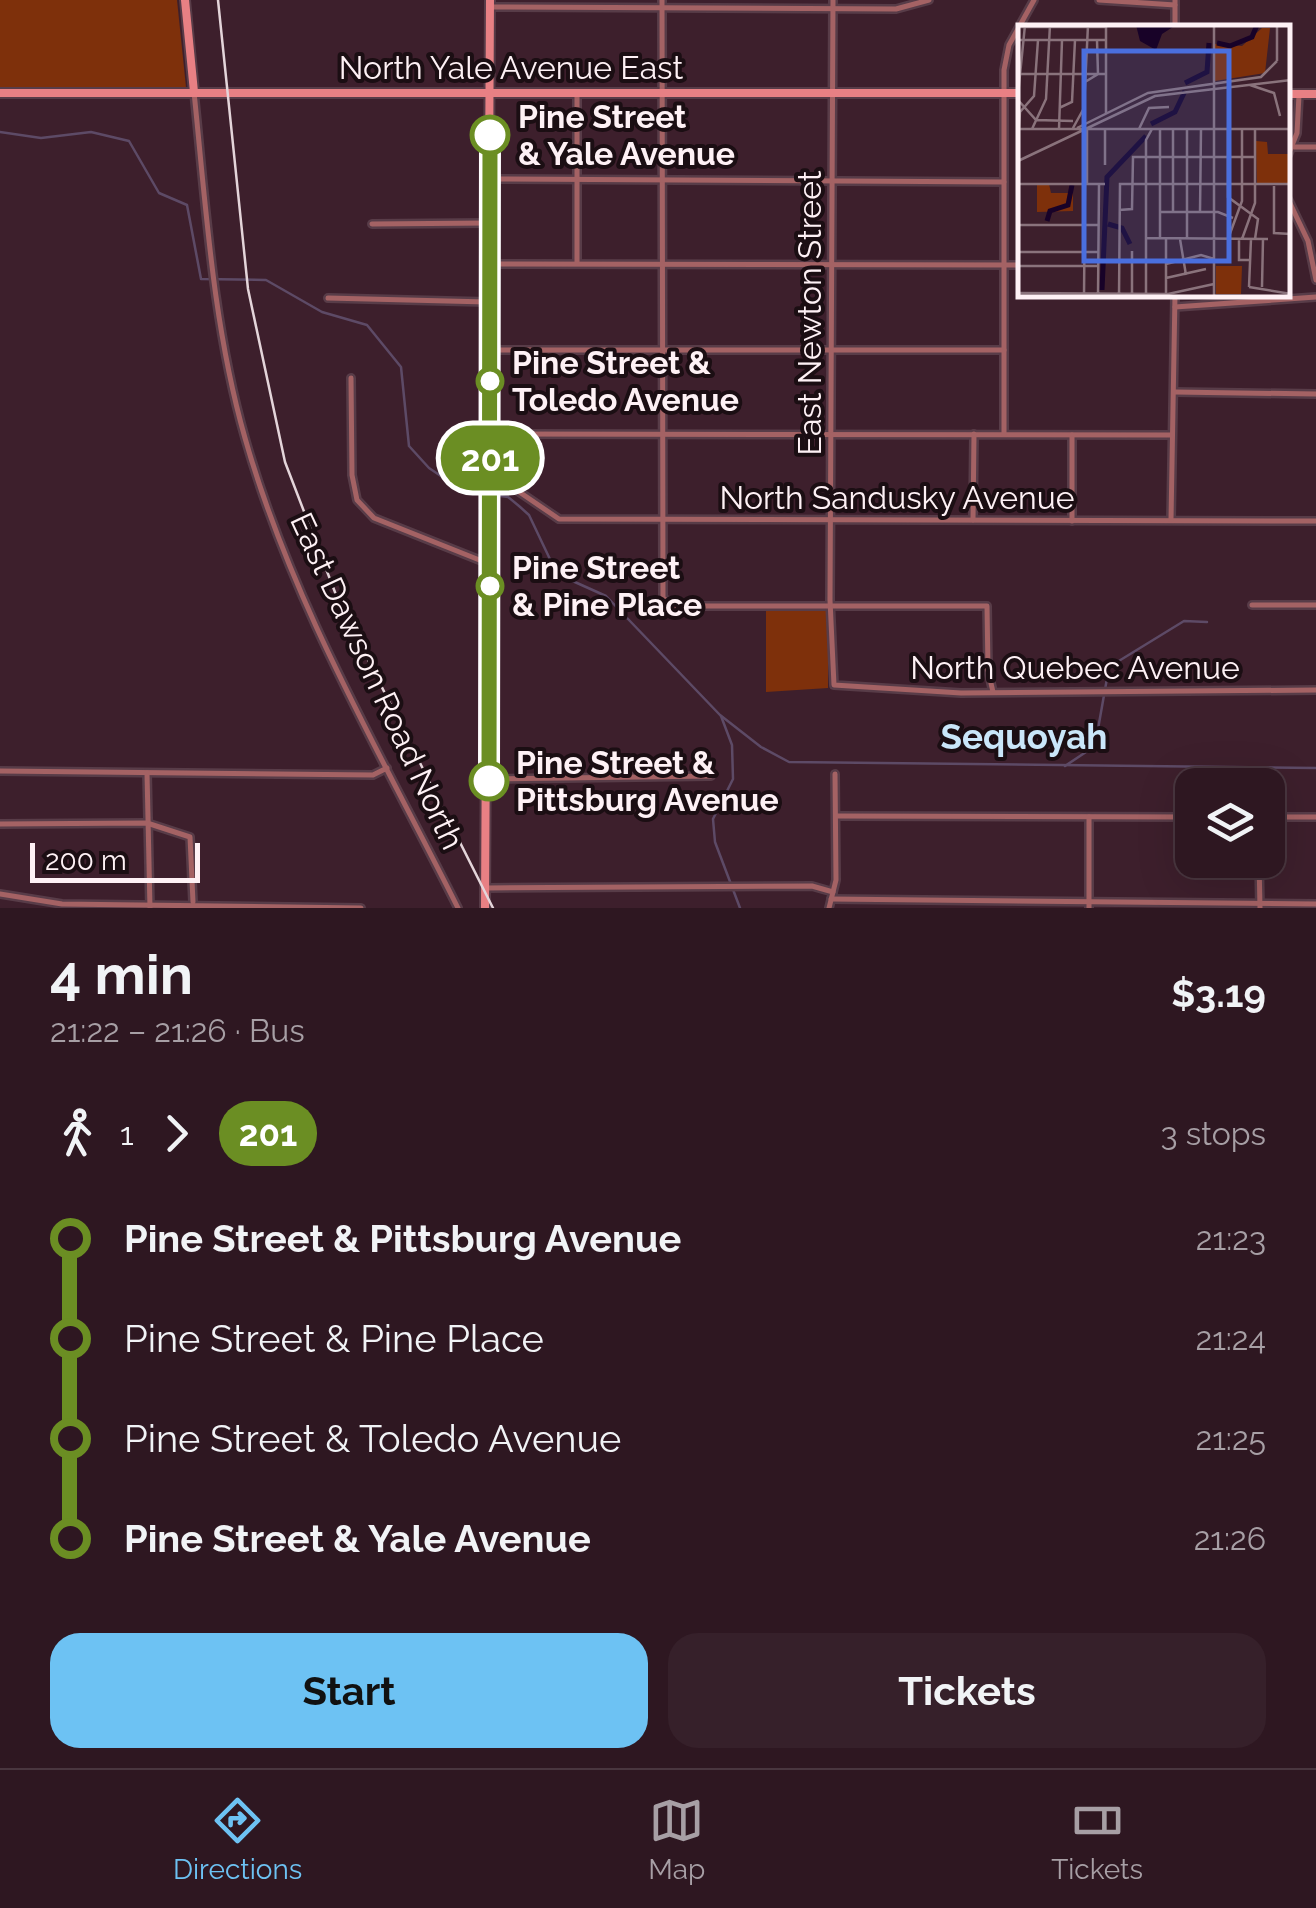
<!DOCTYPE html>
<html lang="en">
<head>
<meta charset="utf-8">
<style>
  :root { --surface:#2e1721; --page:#36202a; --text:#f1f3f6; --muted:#a79fa5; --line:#49363f; --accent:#6dc2f3 }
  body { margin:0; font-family:Raleway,sans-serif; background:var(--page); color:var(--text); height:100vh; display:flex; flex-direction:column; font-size:38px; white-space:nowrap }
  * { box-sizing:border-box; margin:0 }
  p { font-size:32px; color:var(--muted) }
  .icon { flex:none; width:55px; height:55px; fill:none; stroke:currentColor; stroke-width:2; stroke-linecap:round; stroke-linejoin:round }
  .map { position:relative; height:908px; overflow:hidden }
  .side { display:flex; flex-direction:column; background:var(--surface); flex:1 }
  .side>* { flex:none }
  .badge { padding:0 20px; border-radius:32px; font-size:35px; line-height:65px }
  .controls { position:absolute; left:1175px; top:768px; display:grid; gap:20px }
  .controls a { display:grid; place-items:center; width:110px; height:110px; border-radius:20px; background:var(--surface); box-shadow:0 10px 40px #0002,0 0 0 2px var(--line); font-size:50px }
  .scale { position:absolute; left:30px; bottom:25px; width:170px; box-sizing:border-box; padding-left:10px; border:5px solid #fef1f5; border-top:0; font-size:28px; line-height:35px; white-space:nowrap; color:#fef1f5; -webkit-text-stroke:8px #1b0e13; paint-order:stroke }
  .map>.badge { position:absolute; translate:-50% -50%; box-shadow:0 0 0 5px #fff }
  .legs { display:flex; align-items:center; gap:15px; height:110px; padding:0 50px; font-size:32px }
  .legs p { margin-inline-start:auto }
  .headline { display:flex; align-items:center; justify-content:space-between; height:170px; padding:0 50px }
  h1 { font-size:55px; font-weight:700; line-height:75px }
  .primary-button { display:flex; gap:20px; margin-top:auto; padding:20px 50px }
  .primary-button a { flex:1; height:115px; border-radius:30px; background:var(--accent); color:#111; font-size:40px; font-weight:700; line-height:115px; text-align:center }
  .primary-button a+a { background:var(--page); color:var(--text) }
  ul { padding:0 50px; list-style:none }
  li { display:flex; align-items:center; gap:35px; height:100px; font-size:38px }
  li i { display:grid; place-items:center; width:15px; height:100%; margin:0 12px; background:currentColor }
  li i::after { content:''; width:25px; height:25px; margin:-12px; border:8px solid; border-radius:50%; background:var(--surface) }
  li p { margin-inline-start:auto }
  li:first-child i { background:linear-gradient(#0000 50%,currentColor 0) }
  li:last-child i { background:linear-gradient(currentColor 50%,#0000 0) }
  .menu { display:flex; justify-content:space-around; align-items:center; height:140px; border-top:2px solid var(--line); background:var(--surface); font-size:28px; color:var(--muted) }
  .menu a { display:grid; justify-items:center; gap:5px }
  .menu .selected { color:var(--accent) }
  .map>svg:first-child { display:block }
  .green { fill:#7e300b }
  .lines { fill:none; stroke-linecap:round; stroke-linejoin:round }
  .stream { stroke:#5d4a66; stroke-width:2.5 }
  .street-casing { stroke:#583c48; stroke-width:10 }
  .secondary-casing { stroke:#583c48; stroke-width:12 }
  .street { stroke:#a46264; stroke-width:5 }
  .secondary { stroke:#e88084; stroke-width:8 }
  .rail { stroke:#e4d5da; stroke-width:2.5 }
  .line-1-casing { stroke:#fff; stroke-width:22 }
  .line-1 { stroke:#6b8e23; stroke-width:15 }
  .stop-1-dot { fill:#fff; stroke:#6b8e23; stroke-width:5 }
  .labels { text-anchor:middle; stroke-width:8; stroke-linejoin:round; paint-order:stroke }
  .street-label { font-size:32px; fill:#fef1f5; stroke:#1b0e13 }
  .stop-label { font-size:32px; font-weight:bold; fill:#fef1f5; stroke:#1b0e13; text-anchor:start }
  .neighbourhood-label { font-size:35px; font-weight:bold; fill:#c9e6f9; stroke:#1b0e13 }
  .inset-river { fill:none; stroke:#180228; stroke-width:5 }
  .inset-road { fill:none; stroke:#8a737c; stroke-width:2.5 }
  .view { fill:#4a6fde; fill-opacity:0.15; stroke:#4a6fde; stroke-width:5 }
  .inset-edge { fill:none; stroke:#fef1f5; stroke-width:5 }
</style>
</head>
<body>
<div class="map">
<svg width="1316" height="908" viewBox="0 0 1316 908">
  <rect width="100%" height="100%" fill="#3d1f2c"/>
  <g class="green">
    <path d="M0,0h177l9,87 -186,2z"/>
    <path d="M766,609l62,1v78l-62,4z"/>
  </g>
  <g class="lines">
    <g class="stream">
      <path d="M0,132l41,6 50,-6 38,9 30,52 28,12 14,74 65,1 56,32 45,13 34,42 8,79 20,22 34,23 45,6 11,9 10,9 28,59 49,22 114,119 41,32 28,15 527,6"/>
      <path d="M721,716l11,29 1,34 -20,40 2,23 25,66"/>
      <path d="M1065,766l30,-20 14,-79 75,-46 23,1"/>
    </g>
    <defs>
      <g id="street">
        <path d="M662,0l1,598 12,8h312l1,64 5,22"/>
        <path d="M833,0l-3,600 4,85 127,8 355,-3"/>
        <path d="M1099,0l76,5"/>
        <path d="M490,7l406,2 33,-9"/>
        <path d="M1175,28v-28"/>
        <path d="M194,92c12,116 19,234 51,346 47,166 136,316 213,470"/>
        <path d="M577,93v170"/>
        <path d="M1294,147h22"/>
        <path d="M1288,155l9,-22 2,-38"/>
        <path d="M491,179l513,3"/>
        <path d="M1288,199l20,42 8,39"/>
        <path d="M372,224l116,-1"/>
        <path d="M491,264l530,1"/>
        <path d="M328,298l159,4"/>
        <path d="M1175,307l141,-10"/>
        <path d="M490,350h514"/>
        <path d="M351,378l1,97 5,25 17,18 113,45"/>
        <path d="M1175,392l141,2"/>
        <path d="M490,434l681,1"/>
        <path d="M1004,434v-364l5,-25 25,-45"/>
        <path d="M1072,435v86"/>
        <path d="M490,482l22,5 47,32 757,2"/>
        <path d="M973,520l1,-86"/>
        <path d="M1171,520l4,-225"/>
        <path d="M1252,605h64"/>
        <path d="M0,771l373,4 14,-7"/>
        <path d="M147,773l3,135"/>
        <path d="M489,779l222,-3"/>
        <path d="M836,816l356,1"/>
        <path d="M1089,817v91"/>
        <path d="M1268,817h48"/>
        <path d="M0,824l147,-1 43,14 3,65"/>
        <path d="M1259,860l1,48"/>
        <path d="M487,888l325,-2 21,6"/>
        <path d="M0,894l62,10 299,4"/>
        <path d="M831,899l485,5"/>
        <path d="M829,908l7,-28 -1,-106"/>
      </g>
      <g id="secondary">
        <path d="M185,0l9,92"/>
        <path d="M0,93h1021"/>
        <path d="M1288,94h28"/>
        <path d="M485,908l5,-908"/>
      </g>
    </defs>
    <use href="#street" class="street-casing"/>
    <use href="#secondary" class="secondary-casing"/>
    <use href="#street" class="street"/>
    <use href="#secondary" class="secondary"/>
    <path class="rail" d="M218,0l30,289 37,173 53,138 155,308"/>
  </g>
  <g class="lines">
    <defs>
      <path id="line-1" d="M489,781l1,-646"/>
    </defs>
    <use href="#line-1" class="line-1-casing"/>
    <use href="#line-1" class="line-1"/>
  </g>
  <g class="stop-1-dot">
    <circle cx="490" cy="135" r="18"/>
    <circle cx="490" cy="381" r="12"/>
    <circle cx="490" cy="586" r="12"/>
    <circle cx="489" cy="781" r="18"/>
  </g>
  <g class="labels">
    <g class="street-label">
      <text x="511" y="79">North Yale Avenue East</text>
      <text transform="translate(810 313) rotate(-90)" y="11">East Newton Street</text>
      <text x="897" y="509">North Sandusky Avenue</text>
      <text x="1075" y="679">North Quebec Avenue</text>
      <text transform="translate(377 681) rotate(65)" y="11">East Dawson Road North</text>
    </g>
    <g class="stop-label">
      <text x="518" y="128">Pine Street<tspan x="518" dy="37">&amp; Yale Avenue</tspan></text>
      <text x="512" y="374">Pine Street &amp;<tspan x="512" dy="37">Toledo Avenue</tspan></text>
      <text x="512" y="579">Pine Street<tspan x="512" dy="37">&amp; Pine Place</tspan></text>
      <text x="516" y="774">Pine Street &amp;<tspan x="516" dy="37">Pittsburg Avenue</tspan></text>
    </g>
    <g class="neighbourhood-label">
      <text x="1024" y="749">Sequoyah</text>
    </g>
  </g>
  <g transform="translate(1018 25)">
    <rect width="272" height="272" fill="#3d1f2c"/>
    <path d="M244,3h8l-5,45 -50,8v-37l27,2zM238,116l11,1 1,12h22v29l-33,1zM31,159l2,9h22v18l-36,1v-27zM198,241h26l-1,28h-25z" fill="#7e300b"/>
    <path d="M118,0h40l-14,9 -6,16 -16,-9z" fill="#180228"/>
    <path class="inset-river" d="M199,18l13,3 22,-9 5,-12M167,58l22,-11 2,-29M133,99l24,-12 10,-21M29,196l3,-10 18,-6 4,-20M90,199l14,4 8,16M84,265l5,-113 39,-41"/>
    <path class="inset-road" d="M259,0v36M0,2h88M88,2v86M0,15h88M0,49h87M67,57l13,-8 -1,-34M232,60l24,8 6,23M0,70l7,-70M0,75l18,20 37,1M41,83l13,-6 3,-62M55,103l11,-20 4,-83M59,103l71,-35 113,-16 16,-16M0,104h273M1,104l1,-17 14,-16 4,-56M14,104l14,-30 4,-74M41,104l3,-89M87,104v36M121,104l10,-21 20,-1M210,104v68l30,22 -3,20M0,136l137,-65 136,-16M0,159h87M69,159v-55M256,161v47l17,1M101,185l13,-1 1,-52h122M155,186v-82M142,187h58l15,6M182,187l1,-83M0,200h81M128,213l122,1M142,213v-108M162,214l6,36M169,214v-110M210,214l14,-38v-72M221,214v21h12M224,214l13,-36v-74M0,227h81M148,239l35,-9 13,4M0,241h80M148,253l40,-9M231,262l2,-48M231,262l42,7M244,262l1,-48M0,268l150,1 46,-10M148,269v-55M80,271l1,-111M114,271v-45M128,271v-156l6,-11M66,272l1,-113M101,272l1,-113h171M196,272v-272"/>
    <path class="view" d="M66,26h145v210h-145z"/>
    <rect width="272" height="272" class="inset-edge"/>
  </g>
</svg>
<div class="controls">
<a><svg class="icon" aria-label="layers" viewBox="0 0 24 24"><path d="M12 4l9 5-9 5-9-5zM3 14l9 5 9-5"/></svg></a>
</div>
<div class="scale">200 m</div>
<b class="badge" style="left:490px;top:458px;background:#6b8e23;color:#fff">201</b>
</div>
<section class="side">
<div class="headline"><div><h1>4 min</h1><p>21:22 – 21:26 · Bus</p></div><b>$3.19</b></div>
<div class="legs"><svg class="icon" aria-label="walk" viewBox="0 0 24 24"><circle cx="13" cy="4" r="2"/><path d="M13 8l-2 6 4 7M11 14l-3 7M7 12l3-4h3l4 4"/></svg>1<svg class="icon" aria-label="forward" viewBox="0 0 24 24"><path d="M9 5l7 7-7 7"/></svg><b class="badge" style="background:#6b8e23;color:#fff">201</b><p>3 stops</p></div>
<ul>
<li><i style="color:#6b8e23"></i><b>Pine Street &amp; Pittsburg Avenue</b><p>21:23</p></li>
<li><i style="color:#6b8e23"></i><span>Pine Street &amp; Pine Place</span><p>21:24</p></li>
<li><i style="color:#6b8e23"></i><span>Pine Street &amp; Toledo Avenue</span><p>21:25</p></li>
<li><i style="color:#6b8e23"></i><b>Pine Street &amp; Yale Avenue</b><p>21:26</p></li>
</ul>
<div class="primary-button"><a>Start</a><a>Tickets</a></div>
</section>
<nav class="menu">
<a class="selected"><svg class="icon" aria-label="directions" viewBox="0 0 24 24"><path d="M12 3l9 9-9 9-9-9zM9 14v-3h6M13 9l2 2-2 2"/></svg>Directions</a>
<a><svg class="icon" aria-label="map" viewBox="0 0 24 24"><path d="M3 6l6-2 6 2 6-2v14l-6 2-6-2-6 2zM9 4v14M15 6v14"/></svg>Map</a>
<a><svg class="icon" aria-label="tickets" viewBox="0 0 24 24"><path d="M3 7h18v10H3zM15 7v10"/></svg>Tickets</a>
</nav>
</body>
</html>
